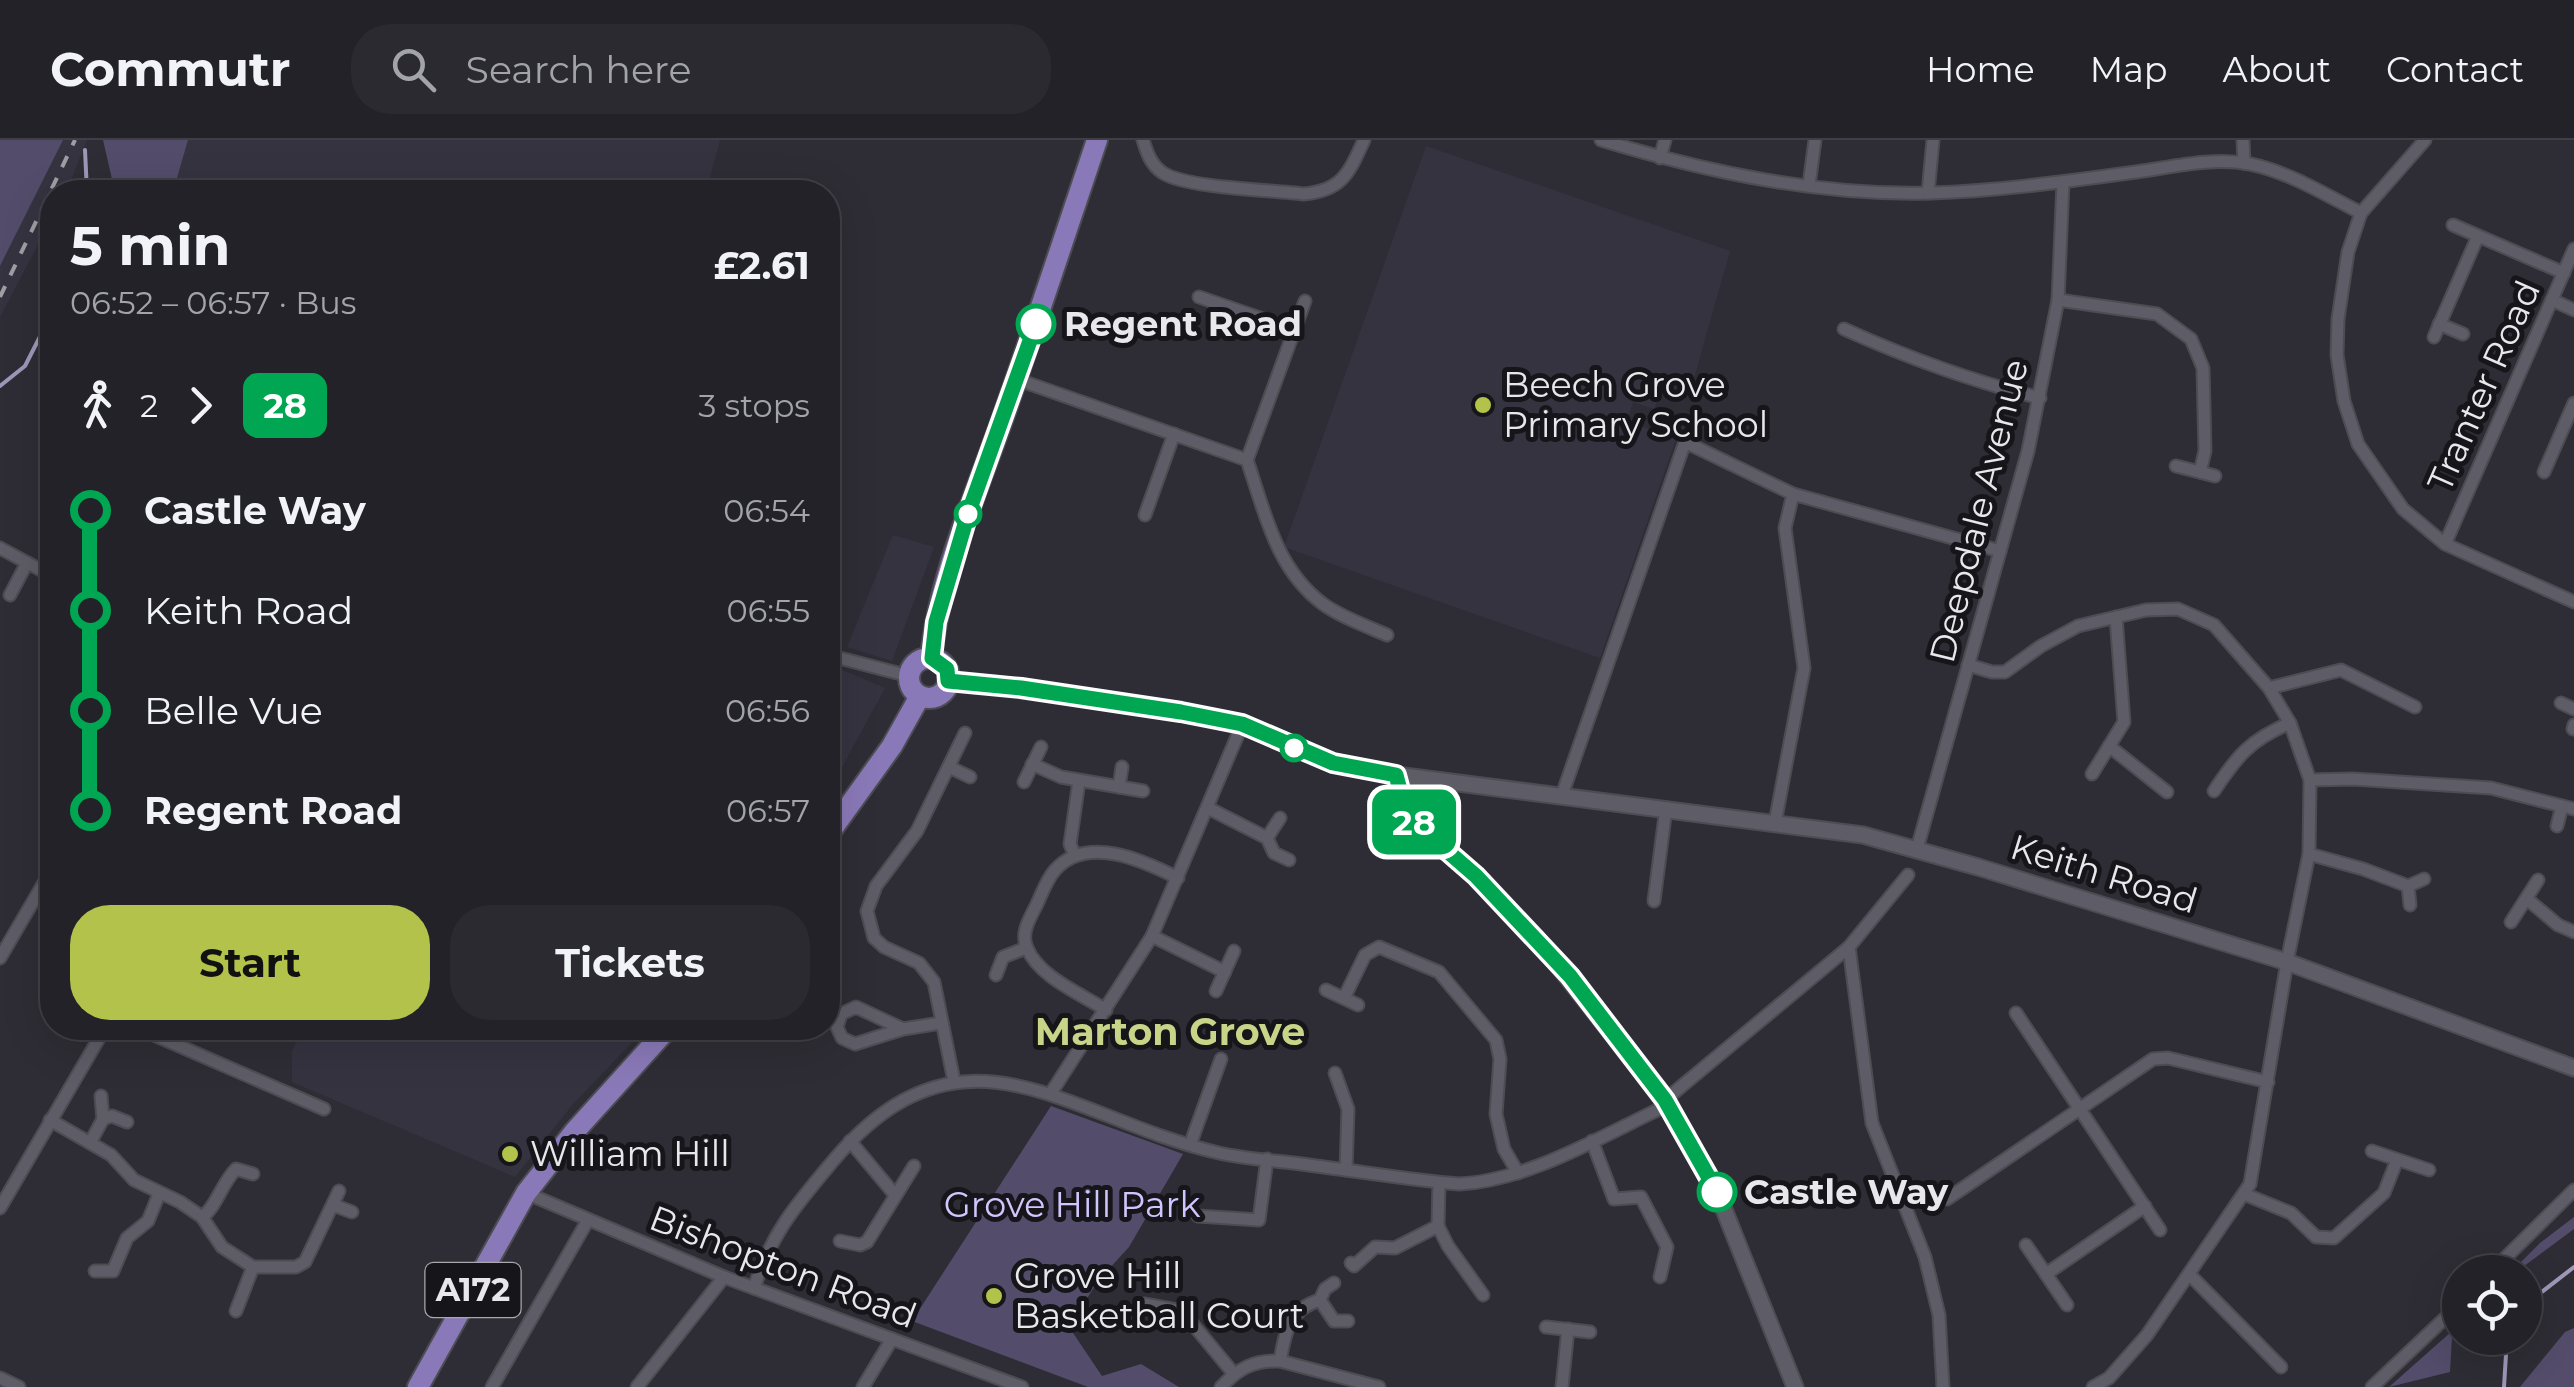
<!DOCTYPE html>
<html lang="en">
<head>
<meta charset="utf-8">
<style>
  :root { --surface:#222228; --page:#2a2a30; --text:#f1f3f6; --muted:#a2a4a8; --line:#3f3f45; --accent:#b3c24b }
  body { margin:0; font-family:Montserrat,sans-serif; background:var(--page); color:var(--text); height:100vh; display:flex; flex-direction:column; font-size:38px; white-space:nowrap }
  * { box-sizing:border-box; margin:0 }
  p { font-size:32px; color:var(--muted) }
  .icon { flex:none; width:55px; height:55px; fill:none; stroke:currentColor; stroke-width:2; stroke-linecap:round; stroke-linejoin:round }
  .map { position:relative; flex:1; overflow:hidden }
  .side { position:absolute; left:40px; top:40px; width:800px; height:860px; display:flex; flex-direction:column; background:var(--surface); border-radius:40px; box-shadow:0 10px 40px #0002,0 0 0 2px var(--line) }
  .side>* { flex:none }
  .badge { padding:0 20px; border-radius:15px; font-size:35px; line-height:65px }
  .tools { position:absolute; left:2442px; top:1115px; display:grid; gap:20px }
  .tools a { display:grid; place-items:center; width:100px; height:100px; border-radius:50%; background:var(--surface); box-shadow:0 10px 40px #0002,0 0 0 2px var(--line); font-size:50px }
  .map>.badge { position:absolute; translate:-50% -50%; box-shadow:0 0 0 5px #fff }
  .legs { display:flex; align-items:center; gap:15px; height:110px; padding:0 30px; font-size:32px }
  .legs p { margin-inline-start:auto }
  .headline { display:flex; align-items:center; justify-content:space-between; height:170px; padding:0 30px }
  h1 { font-size:55px; font-weight:700; line-height:75px }
  .button { display:flex; gap:20px; margin-top:auto; padding:20px 30px }
  .button a { flex:1; height:115px; border-radius:40px; background:var(--accent); color:#111; font-size:40px; font-weight:700; line-height:115px; text-align:center }
  .button a+a { background:var(--page); color:var(--text) }
  ul { padding:0 30px; list-style:none }
  li { display:flex; align-items:center; gap:35px; height:100px; font-size:38px }
  li i { display:grid; place-items:center; width:15px; height:100%; margin:0 12px; background:currentColor }
  li i::after { content:''; width:25px; height:25px; margin:-12px; border:8px solid; border-radius:50%; background:var(--surface) }
  li p { margin-inline-start:auto }
  li:first-child i { background:linear-gradient(#0000 50%,currentColor 0) }
  li:last-child i { background:linear-gradient(currentColor 50%,#0000 0) }
  header { display:flex; align-items:center; gap:60px; box-sizing:border-box; height:140px; padding:0 50px; background:var(--surface); border-bottom:2px solid var(--line) }
  header strong { font-size:48px }
  nav { display:flex; gap:55px; margin-inline-start:auto; font-size:35px }
  .search { width:700px; height:90px; background:var(--page); display:flex; align-items:center; gap:25px; box-sizing:border-box; padding:0 35px; border-radius:40px; color:var(--muted); font-size:38px }
  .map>svg:first-child { display:block }
  .built { fill:#363341 }
  .green { fill:#534c6a }
  .lines { fill:none; stroke-linecap:round; stroke-linejoin:round }
  .stream { stroke:#9e97b8; stroke-width:4 }
  .minor-casing { stroke:#4d4c53; stroke-width:15 }
  .tertiary-casing { stroke:#4d4c53; stroke-width:19 }
  .primary-casing { stroke:#4d4c53; stroke-width:24 }
  .minor { stroke:#5e5c66; stroke-width:11 }
  .tertiary { stroke:#5e5c66; stroke-width:15 }
  .primary { stroke:#8a79b8; stroke-width:20 }
  .rail { stroke:#9f9ea4; stroke-width:4; stroke-dasharray:12 12; stroke-linecap:butt }
  .line-1-casing { stroke:#fff; stroke-width:22 }
  .line-1 { stroke:#00a651; stroke-width:15 }
  .stop-1-dot { fill:#fff; stroke:#00a651; stroke-width:5 }
  .poi-dot { fill:#b3c24b; stroke:#16161a; stroke-width:4 }
  .labels { text-anchor:middle; stroke-width:10; stroke-linejoin:round; paint-order:stroke }
  .shield { fill:#16161a; stroke:#a9a8ad; stroke-width:2.5 }
  .shield-label { font-size:32px; font-weight:bold; fill:#e8e7ec }
  .stop-label { font-size:35px; font-weight:bold; fill:#e8e7ec; stroke:#16161a; text-anchor:start }
  .poi-label { font-size:35px; fill:#e8e7ec; stroke:#16161a; text-anchor:start }
  .street-label { font-size:35px; fill:#e8e7ec; stroke:#16161a }
  .park-label { font-size:35px; fill:#d1c5fd; stroke:#16161a }
  .neighbourhood-label { font-size:38px; font-weight:bold; fill:#c8d488; stroke:#16161a }
</style>
</head>
<body>
<header>
<strong>Commutr</strong>
<div class="search"><svg class="icon" aria-label="search" viewBox="0 0 24 24"><circle cx="10" cy="10" r="6"/><path d="M15 15l6 6"/></svg>Search here</div>
<nav><a>Home</a><a>Map</a><a>About</a><a>Contact</a></nav>
</header>
<div class="map">
<svg width="2574" height="1247" viewBox="0 0 2574 1247">
  <rect width="100%" height="100%" fill="#2e2d35"/>
  <g class="built">
    <path d="M63,0h24l-21,52h-14v26l-52,99v-51z"/>
    <path d="M188,0h532l-14,52h-533z"/>
    <path d="M1426,6l304,105 -39,138 -26,-9 -11,29 -21,-7 -6,19 49,18 -76,219 -316,-111z"/>
    <path d="M893,395l41,12 -42,114 -45,-14z"/>
    <path d="M840,529l45,19 -57,105v-86z"/>
    <path d="M303,888h343l-73,76 -58,73 -223,-95v-31z"/>
  </g>
  <g class="green">
    <path d="M0,0h63l-63,126z"/>
    <path d="M103,0h85l-15,52h-58z"/>
    <path d="M1051,966l132,48 -54,93 -31,34 -29,46 33,49 39,-12 38,23h-91l-176,-66z"/>
    <path d="M2574,1077v12l-58,43h-5l29,-29z"/>
    <path d="M2460,1184l-8,13 -2,35 -61,15z"/>
    <path d="M2574,1188v59h-54l45,-55z"/>
  </g>
  <g class="lines">
    <g class="stream">
      <path d="M85,10l2,42"/>
      <path d="M0,246l25,-20 27,-53"/>
      <path d="M2525,1165l49,-38"/>
      <path d="M2504,1247l3,-49"/>
    </g>
    <defs>
      <g id="minor">
        <path d="M1143,0c4,13 8,25 20,33 24,15 108,17 140,21 39,-3 46,-21 61,-54"/>
        <path d="M1601,0c106,32 218,56 330,53 69,-2 137,-12 205,-21 37,-5 76,-15 114,-8 39,8 76,31 111,49"/>
        <path d="M2243,0l1,23"/>
        <path d="M2425,0l-64,73 -13,39 -10,67 -1,36 7,46 14,43 45,65 42,35 129,58"/>
        <path d="M1660,18l5,-18"/>
        <path d="M1809,45l6,-45"/>
        <path d="M1928,53l5,-53"/>
        <path d="M2453,85l111,48"/>
        <path d="M1199,157l93,32"/>
        <path d="M2058,160l99,14 34,25 12,29 2,83 -5,21"/>
        <path d="M2552,160l22,10"/>
        <path d="M2439,184l24,10"/>
        <path d="M1844,189c64,29 127,52 196,69"/>
        <path d="M2434,197l44,-101"/>
        <path d="M1016,239l231,81c18,53 29,109 76,144 18,13 43,22 64,31"/>
        <path d="M1247,320l58,-159"/>
        <path d="M2176,326l39,10"/>
        <path d="M2544,332l30,-69"/>
        <path d="M1145,375l29,-81"/>
        <path d="M2445,404l129,-295"/>
        <path d="M0,408l52,28"/>
        <path d="M10,455l17,-32"/>
        <path d="M828,515l81,21"/>
        <path d="M1968,525l24,7h13l36,-26 37,-20 68,-16 32,-1 36,16 55,63 21,35 20,57 -1,74 -22,108 -37,222 -103,151 -38,43 -16,9"/>
        <path d="M2269,548l72,-18 74,37"/>
        <path d="M2561,563l13,6"/>
        <path d="M2573,589l1,-4"/>
        <path d="M2109,606l58,46"/>
        <path d="M1032,624l29,13 82,14"/>
        <path d="M949,627l21,10"/>
        <path d="M2092,634l32,-52 -8,-105"/>
        <path d="M2310,640l43,-1 138,9 83,21"/>
        <path d="M1024,642l17,-35"/>
        <path d="M1119,647l3,-20"/>
        <path d="M2214,651c23,-35 36,-51 76,-68"/>
        <path d="M1562,655l123,-353 108,52 207,57"/>
        <path d="M1208,668l59,30 7,15 15,7"/>
        <path d="M1775,683l29,-155 -19,-140 8,-34"/>
        <path d="M2557,686l5,-20"/>
        <path d="M1267,698l13,-20"/>
        <path d="M1917,709l111,-398 30,-151 5,-118"/>
        <path d="M2309,714l54,15 45,17 16,-7"/>
        <path d="M1075,716l-5,-12 9,-63"/>
        <path d="M2408,746l2,19"/>
        <path d="M2527,759l31,26 16,7"/>
        <path d="M1654,761l12,-93"/>
        <path d="M2511,782l27,-42"/>
        <path d="M1152,796l73,36"/>
        <path d="M1849,807l23,176 53,134 14,58 4,72"/>
        <path d="M0,818l52,-89"/>
        <path d="M996,835l7,-18 23,-9"/>
        <path d="M1326,850l32,15"/>
        <path d="M1216,851l18,-40"/>
        <path d="M1344,858l21,-43 14,-8 60,25 57,68 4,19 -4,55 8,35 14,24"/>
        <path d="M1106,870c-25,-16 -67,-33 -79,-62 -7,-15 3,-30 10,-44 5,-11 10,-25 18,-34 32,-36 89,-9 123,8"/>
        <path d="M2016,873l144,217"/>
        <path d="M138,888l186,81"/>
        <path d="M903,889l-47,-22 -15,7 -4,13 5,11 13,6 48,-15 38,-6"/>
        <path d="M1335,933l13,36 -2,61"/>
        <path d="M954,941l-20,-99 -15,-19 -35,-16 -10,-9 -7,-27 9,-25 41,-55 48,-98"/>
        <path d="M1051,953l101,-157 90,-211"/>
        <path d="M1665,960l184,-153 59,-72"/>
        <path d="M103,979l9,-3 15,6"/>
        <path d="M50,980l61,35 23,25 46,22 22,15 20,30 31,20h43l9,-5 34,-71"/>
        <path d="M850,1001l45,54"/>
        <path d="M1592,1001l22,58 27,-2 26,50 -7,30"/>
        <path d="M90,1003l13,-24 -2,-23"/>
        <path d="M1190,1005l31,-86"/>
        <path d="M2372,1011l57,19"/>
        <path d="M526,1053l198,84 298,110"/>
        <path d="M2244,1054l47,19 25,24 18,1 50,-45 13,-33"/>
        <path d="M1947,1059l206,-140 15,-1 100,24"/>
        <path d="M333,1065l19,7"/>
        <path d="M0,1068l105,-180"/>
        <path d="M1198,1076l61,4 8,-61"/>
        <path d="M202,1077c14,-9 19,-33 34,-48l17,5"/>
        <path d="M1438,1086l10,20 35,49"/>
        <path d="M840,1101l20,4 7,-3 47,-76"/>
        <path d="M2026,1105l41,60"/>
        <path d="M1351,1123l3,3 21,-19 20,1 43,-22 1,-43"/>
        <path d="M95,1131h18l14,-33 21,-17 11,-27"/>
        <path d="M2491,1132l83,-82"/>
        <path d="M2046,1134l99,-68"/>
        <path d="M2190,1135l91,92"/>
        <path d="M754,1148c18,-56 42,-83 79,-127 131,-155 236,-42 386,-8 31,7 65,8 97,13 48,6 95,14 143,18 70,-3 146,-50 209,-79"/>
        <path d="M1320,1160l14,21h14"/>
        <path d="M1144,1164l38,7 52,63"/>
        <path d="M236,1171l17,-44"/>
        <path d="M1546,1187l44,5"/>
        <path d="M1280,1221c5,-28 9,-52 40,-61l5,-11 9,-6"/>
        <path d="M0,1238l19,9"/>
        <path d="M492,1247l96,-167"/>
        <path d="M637,1247l87,-110"/>
        <path d="M863,1247l29,-48"/>
        <path d="M1221,1247c18,-19 33,-27 59,-26l99,26"/>
        <path d="M1562,1247l6,-58"/>
        <path d="M2372,1247l88,-83"/>
      </g>
      <g id="tertiary">
        <path d="M949,541l72,7 160,24 61,13 91,38 63,12 467,60 115,32 309,95 287,106"/>
        <path d="M1396,635l11,41 70,60 57,59 134,170 49,87 78,195"/>
      </g>
      <g id="primary">
        <path d="M931,518c8,-80 43,-159 70,-235 33,-94 64,-188 96,-283"/>
        <circle cx="929" cy="538" r="20"/>
        <path d="M828,695l64,-89 28,-50"/>
        <path d="M418,1247l108,-194 49,-62 93,-103"/>
      </g>
    </defs>
    <use href="#minor" class="minor-casing"/>
    <use href="#tertiary" class="tertiary-casing"/>
    <use href="#primary" class="primary-casing"/>
    <use href="#minor" class="minor"/>
    <use href="#tertiary" class="tertiary"/>
    <use href="#primary" class="primary"/>
    <path class="rail" d="M0,157l75,-157"/>
  </g>
  <g class="lines">
    <defs>
      <path id="line-1" d="M1036,184l-68,190 -32,108 -4,36 15,11 1,12 73,7 160,24 61,12 91,39 63,12 11,41 69,60 94,100 95,124 52,92"/>
    </defs>
    <use href="#line-1" class="line-1-casing"/>
    <use href="#line-1" class="line-1"/>
  </g>
  <g class="stop-1-dot">
    <circle cx="1036" cy="184" r="18"/>
    <circle cx="968" cy="374" r="12"/>
    <circle cx="1294" cy="608" r="12"/>
    <circle cx="1717" cy="1052" r="18"/>
  </g>
  <g class="poi-dot">
    <circle cx="1483" cy="265" r="10"/>
    <circle cx="510" cy="1014" r="10"/>
    <circle cx="994" cy="1156" r="10"/>
  </g>
  <g class="labels">
    <rect class="shield" x="425.5" y="1123" width="95" height="54" rx="8"/>
    <g class="shield-label">
      <text x="473" y="1161">A172</text>
    </g>
    <g class="stop-label">
      <text x="1064" y="196">Regent Road</text>
      <text x="1744" y="1064">Castle Way</text>
    </g>
    <g class="poi-label">
      <text x="1503" y="257">Beech Grove<tspan x="1503" dy="40">Primary School</tspan></text>
      <text x="530" y="1026">William Hill</text>
      <text x="1014" y="1148">Grove Hill<tspan x="1014" dy="40">Basketball Court</tspan></text>
    </g>
    <g class="street-label">
      <text transform="translate(2484 246) rotate(-66)" y="12">Tranter Road</text>
      <text transform="translate(1979 371) rotate(-76)" y="12">Deepdale Avenue</text>
      <text transform="translate(2104 734) rotate(17)" y="12">Keith Road</text>
      <text transform="translate(783 1127) rotate(21)" y="12">Bishopton Road</text>
    </g>
    <g class="park-label">
      <text x="1072" y="1077">Grove Hill Park</text>
    </g>
    <g class="neighbourhood-label">
      <text x="1170" y="905">Marton Grove</text>
    </g>
  </g>
</svg>
<div class="tools">
<a><svg class="icon" aria-label="locate" viewBox="0 0 24 24"><circle cx="12" cy="12" r="6"/><path d="M12 2v4M12 18v4M2 12h4M18 12h4"/></svg></a>
</div>
<b class="badge" style="left:1414px;top:682px;background:#00a651;color:#fff">28</b>
<section class="side">
<div class="headline"><div><h1>5 min</h1><p>06:52 – 06:57 · Bus</p></div><b>£2.61</b></div>
<div class="legs"><svg class="icon" aria-label="walk" viewBox="0 0 24 24"><circle cx="13" cy="4" r="2"/><path d="M13 8l-2 6 4 7M11 14l-3 7M7 12l3-4h3l4 4"/></svg>2<svg class="icon" aria-label="forward" viewBox="0 0 24 24"><path d="M9 5l7 7-7 7"/></svg><b class="badge" style="background:#00a651;color:#fff">28</b><p>3 stops</p></div>
<ul>
<li><i style="color:#00a651"></i><b>Castle Way</b><p>06:54</p></li>
<li><i style="color:#00a651"></i><span>Keith Road</span><p>06:55</p></li>
<li><i style="color:#00a651"></i><span>Belle Vue</span><p>06:56</p></li>
<li><i style="color:#00a651"></i><b>Regent Road</b><p>06:57</p></li>
</ul>
<div class="button"><a>Start</a><a>Tickets</a></div>
</section>
</div>
</body>
</html>
